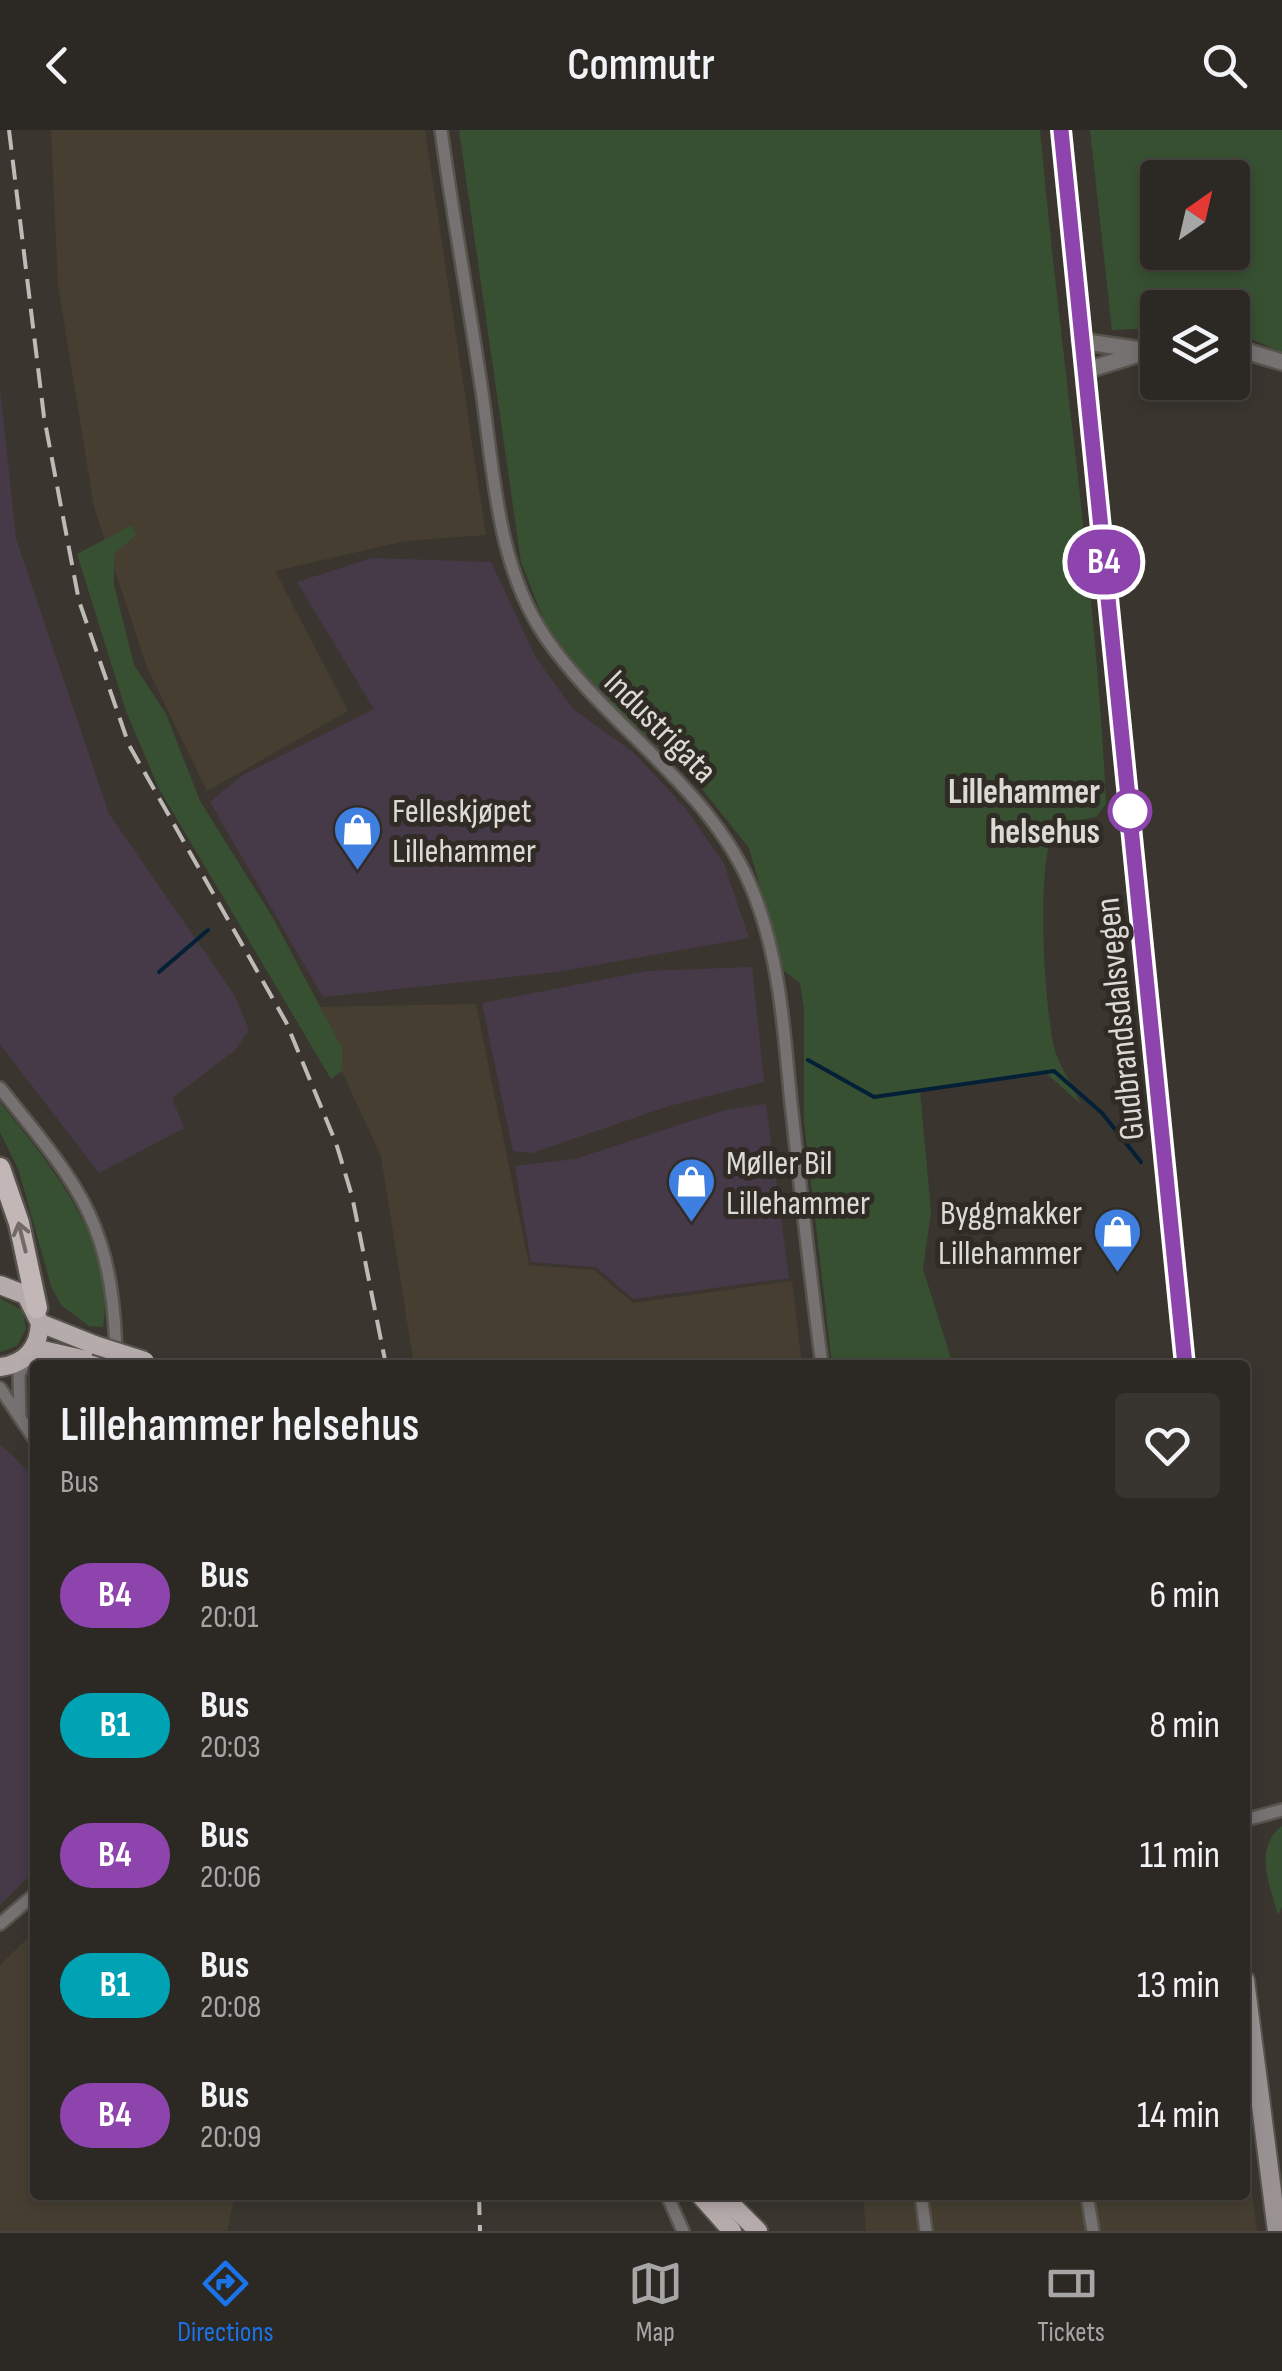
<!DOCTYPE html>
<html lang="en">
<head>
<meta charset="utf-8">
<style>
  :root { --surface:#2c2823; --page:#383430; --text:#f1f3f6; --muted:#a6a6a6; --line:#484441; --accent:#1a73e8 }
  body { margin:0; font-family:"Sofia Sans Condensed",sans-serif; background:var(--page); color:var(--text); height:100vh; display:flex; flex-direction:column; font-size:38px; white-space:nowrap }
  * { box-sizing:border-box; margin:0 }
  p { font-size:32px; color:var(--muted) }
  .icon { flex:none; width:55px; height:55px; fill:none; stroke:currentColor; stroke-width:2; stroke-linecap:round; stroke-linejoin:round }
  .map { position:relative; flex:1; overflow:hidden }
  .drawer { position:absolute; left:30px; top:1230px; width:1220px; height:840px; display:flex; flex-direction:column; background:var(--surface); border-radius:10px; box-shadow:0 5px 15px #0003,0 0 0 2px var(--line) }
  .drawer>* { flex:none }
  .badge { padding:0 20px; border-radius:32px; font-size:35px; line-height:65px }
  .needle { width:65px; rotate:34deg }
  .controls { position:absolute; left:1140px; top:30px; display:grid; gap:20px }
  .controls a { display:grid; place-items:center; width:110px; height:110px; border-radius:10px; background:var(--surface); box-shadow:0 5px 15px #0003,0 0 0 2px var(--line); font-size:50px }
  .map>.badge { position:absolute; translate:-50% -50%; box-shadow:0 0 0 5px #fff }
  .round { display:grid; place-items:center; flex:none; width:105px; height:105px; border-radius:10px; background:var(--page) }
  .overview { display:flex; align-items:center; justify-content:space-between; height:170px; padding:0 30px }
  h1 { font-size:48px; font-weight:600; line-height:75px }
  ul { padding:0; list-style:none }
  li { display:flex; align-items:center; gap:30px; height:130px; padding:0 30px }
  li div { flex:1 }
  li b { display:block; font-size:38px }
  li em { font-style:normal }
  li .badge { min-width:110px; font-weight:700; text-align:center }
  header { display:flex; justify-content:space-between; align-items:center; height:130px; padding:0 30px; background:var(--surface); font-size:45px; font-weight:600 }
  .dock { display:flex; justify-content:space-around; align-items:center; height:140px; border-top:2px solid var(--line); background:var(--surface); font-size:28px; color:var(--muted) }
  .dock a { display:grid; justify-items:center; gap:5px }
  .dock .active { color:var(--accent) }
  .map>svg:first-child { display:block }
  .commercial { fill:#463a49 }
  .built { fill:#463f31 }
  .green { fill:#375032; fill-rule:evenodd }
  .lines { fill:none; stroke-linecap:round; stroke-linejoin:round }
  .stream { stroke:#042037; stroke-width:4 }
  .minor-casing { stroke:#57544d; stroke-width:16 }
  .tertiary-casing { stroke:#57544d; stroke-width:20 }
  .secondary-casing { stroke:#57544d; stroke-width:22 }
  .primary-casing { stroke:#57544d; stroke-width:22 }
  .trunk-casing { stroke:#57544d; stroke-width:25 }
  .minor { stroke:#777272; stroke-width:11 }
  .tertiary { stroke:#777272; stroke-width:15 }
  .secondary { stroke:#9a9292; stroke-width:18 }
  .primary { stroke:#b6abab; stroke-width:18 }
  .trunk { stroke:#c2b6b6; stroke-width:20 }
  .rail { stroke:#bebbb6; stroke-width:4; stroke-dasharray:20 10; stroke-linecap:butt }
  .primary-bridge-casing { stroke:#57544d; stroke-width:22; stroke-linecap:butt }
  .primary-bridge { stroke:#b6abab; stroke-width:18 }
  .oneway { stroke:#726a66 }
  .line-casing { stroke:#fff; stroke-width:22 }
  .line { stroke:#8e44ad; stroke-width:15 }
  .stop-dot { fill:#fff; stroke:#8e44ad; stroke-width:5 }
  .labels { text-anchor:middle; stroke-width:10; stroke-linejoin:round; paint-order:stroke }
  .street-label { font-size:35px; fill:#dcdad5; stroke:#302c25 }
  .stop-label { font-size:35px; font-weight:bold; fill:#dcdad5; stroke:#302c25; text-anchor:end }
  .poi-label { font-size:35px; fill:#dcdad5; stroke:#302c25; text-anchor:start }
</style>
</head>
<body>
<header><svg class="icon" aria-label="back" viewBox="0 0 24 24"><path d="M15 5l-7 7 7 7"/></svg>Commutr<svg class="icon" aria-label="search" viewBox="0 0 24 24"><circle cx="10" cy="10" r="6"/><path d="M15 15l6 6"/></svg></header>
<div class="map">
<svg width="1282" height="2101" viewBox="0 0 1282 2101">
  <rect width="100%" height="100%" fill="#3a362f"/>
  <g class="commercial">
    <path d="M0,258l16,151 93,275 126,182 14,34 -14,20 -63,48 12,30 -85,45 -99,-129z"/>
    <path d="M372,428l119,4 45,96 38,52 59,42 53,57 38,55 25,74 -193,34 -233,25 -113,-195 33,-27 131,-66 -77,-127z"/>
    <path d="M752,837l12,115 -95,24 -137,47 -19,-2 -31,-148 165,-32z"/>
    <path d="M766,974l23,174 -156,21 -37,-32 -65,-5 -16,-96 60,-7 150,-49z"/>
    <path d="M0,1314l35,34v392l-35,35z"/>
  </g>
  <g class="built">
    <path d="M51,0h374l61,405 -81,6 -130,30 73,140 -141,80 -60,-124 -53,-160 -36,-222z"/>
    <path d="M476,874l53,261 65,5 39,33 159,-22 10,84h-388l-33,-209 -69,-149z"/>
    <path d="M35,1801v264h200l-8,36h-227v-266z"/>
    <path d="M1245,2008l12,93h-391l-3,-36h382z"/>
  </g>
  <g class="green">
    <path d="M459,0h581c20,225 56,449 66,674l-10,13 -40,7c-21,36 -12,179 -2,223 5,19 19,39 27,57l-34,-30 -127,16 11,121 -8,58 30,96h-121l-28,-244v-113l-4,-25 -16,-12 -35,-123 -50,-63 -107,-98 -47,-64 -24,-61z"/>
    <path d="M1090,0h192v222l-48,-20 -2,-24h-74l-1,20 -45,2zM1158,48h74v74h-74z"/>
    <path d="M132,395l4,10 -22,19v31l20,80 32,49 34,87 73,117 69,130v23l-11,8 -172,-290 -33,-78 -49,-157z"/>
    <path d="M0,972c49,62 117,140 103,225l-14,-1 -28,-21 -10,-19 -32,-115 -19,-39z"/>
    <path d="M0,1168l23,13 3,18 -9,17 -17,6z"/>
    <path d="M1282,1696v81l-4,8c-8,-29 -25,-67 4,-89z"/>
  </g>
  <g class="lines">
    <g class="stream">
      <path d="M159,842l49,-42"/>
      <path d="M808,930l66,37 180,-26 48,42 39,49"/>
    </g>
    <defs>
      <g id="minor">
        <path d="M441,0c12,87 28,174 41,262 12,82 15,175 64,246 64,92 168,151 208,256 25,63 30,134 36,200 10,91 20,181 32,271"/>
        <path d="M0,958c80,99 113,135 116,268"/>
        <path d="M0,1258l35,52"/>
        <path d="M20,1286l-1,-41 8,-17"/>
        <path d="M1245,1690l37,-10"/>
        <path d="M0,1794l35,-30"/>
        <path d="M667,2065l16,36"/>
        <path d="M921,2065l5,36"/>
        <path d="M1087,2065l6,36"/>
      </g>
      <g id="tertiary">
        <path d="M1080,211l61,9"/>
        <path d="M1232,217l50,15"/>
        <path d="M1084,241l74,-23"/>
      </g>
      <g id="secondary">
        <path d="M1061,0l124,1235"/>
        <path d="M1245,1850l32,251"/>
      </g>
      <g id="primary">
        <path d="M0,1155l26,10 14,28c-1,25 -15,41 -40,44"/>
        <path d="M40,1193l55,22"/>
        <path d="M34,1218l74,17"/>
        <path d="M700,2065l32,36"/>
        <path d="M722,2065l36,36"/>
      </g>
      <path id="trunk" d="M0,1038l19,55 18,85"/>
    </defs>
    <use href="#minor" class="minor-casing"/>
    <use href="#tertiary" class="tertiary-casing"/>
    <use href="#secondary" class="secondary-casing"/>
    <use href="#primary" class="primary-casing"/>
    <use href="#trunk" class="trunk-casing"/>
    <use href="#minor" class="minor"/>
    <use href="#tertiary" class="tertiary"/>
    <use href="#secondary" class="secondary"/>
    <use href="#primary" class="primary"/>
    <use href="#trunk" class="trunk"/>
    <g class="rail">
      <path d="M9,0l35,287 35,184 50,144 157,277 50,121 16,53 34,169"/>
      <path d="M479,2065l1,36"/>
    </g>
    <defs>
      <path id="primary-bridge" d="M95,1215l50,16"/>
    </defs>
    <use href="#primary-bridge" class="primary-bridge-casing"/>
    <use href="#primary-bridge" class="primary-bridge"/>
  </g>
  <defs><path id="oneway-shaft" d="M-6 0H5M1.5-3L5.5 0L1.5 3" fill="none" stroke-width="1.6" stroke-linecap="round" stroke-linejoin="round" transform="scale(2.5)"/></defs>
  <use class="oneway" href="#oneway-shaft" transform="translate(22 1107) rotate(-104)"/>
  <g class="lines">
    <defs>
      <path id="line" d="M1061,0l124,1235"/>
    </defs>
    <use href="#line" class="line-casing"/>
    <use href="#line" class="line"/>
  </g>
  <defs>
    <symbol id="shop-pin" viewBox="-11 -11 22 30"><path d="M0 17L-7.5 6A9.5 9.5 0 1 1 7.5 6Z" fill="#3f7fe0" stroke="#302c25"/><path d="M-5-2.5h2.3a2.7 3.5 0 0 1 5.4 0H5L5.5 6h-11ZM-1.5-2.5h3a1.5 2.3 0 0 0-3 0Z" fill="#fff"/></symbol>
  </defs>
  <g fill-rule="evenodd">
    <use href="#shop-pin" x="330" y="672" width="55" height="75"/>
    <use href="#shop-pin" x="664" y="1024" width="55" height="75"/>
    <use href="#shop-pin" x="1090" y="1074" width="55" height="75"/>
  </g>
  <circle class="stop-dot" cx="1130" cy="681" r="20"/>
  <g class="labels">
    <g class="street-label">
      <text transform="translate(661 596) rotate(45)" y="12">Industrigata</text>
      <text transform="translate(1119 889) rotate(-96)" y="12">Gudbrandsdalsvegen</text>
    </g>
    <g class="stop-label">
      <text x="1100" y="673">Lillehammer<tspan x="1100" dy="40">helsehus</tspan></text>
    </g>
    <g class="poi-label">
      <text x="392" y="692">Felleskjøpet<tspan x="392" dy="40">Lillehammer</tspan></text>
      <text x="726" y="1044">Møller Bil<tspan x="726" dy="40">Lillehammer</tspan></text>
      <text x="1082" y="1094" text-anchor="end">Byggmakker<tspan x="1082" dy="40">Lillehammer</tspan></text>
    </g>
  </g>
</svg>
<div class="controls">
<a><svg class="needle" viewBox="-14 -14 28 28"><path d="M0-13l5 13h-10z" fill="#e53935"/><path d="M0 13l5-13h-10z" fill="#a6a6a6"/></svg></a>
<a><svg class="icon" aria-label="layers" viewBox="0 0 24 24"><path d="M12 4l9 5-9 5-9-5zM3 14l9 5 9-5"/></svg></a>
</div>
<b class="badge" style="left:1104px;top:432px;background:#8e44ad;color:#fff">B4</b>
<section class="drawer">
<div class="overview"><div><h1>Lillehammer helsehus</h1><p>Bus</p></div><a class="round"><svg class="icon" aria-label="heart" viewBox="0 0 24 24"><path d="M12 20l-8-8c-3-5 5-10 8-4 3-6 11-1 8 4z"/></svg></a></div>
<ul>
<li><span class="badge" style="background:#8e44ad;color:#fff">B4</span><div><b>Bus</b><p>20:01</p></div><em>6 min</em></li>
<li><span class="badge" style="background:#00a3b4;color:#fff">B1</span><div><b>Bus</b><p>20:03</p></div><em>8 min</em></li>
<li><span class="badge" style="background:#8e44ad;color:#fff">B4</span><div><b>Bus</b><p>20:06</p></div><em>11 min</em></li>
<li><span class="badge" style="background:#00a3b4;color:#fff">B1</span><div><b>Bus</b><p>20:08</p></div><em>13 min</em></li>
<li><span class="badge" style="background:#8e44ad;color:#fff">B4</span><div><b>Bus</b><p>20:09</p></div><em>14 min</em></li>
</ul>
</section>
</div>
<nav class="dock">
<a class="active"><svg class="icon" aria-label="directions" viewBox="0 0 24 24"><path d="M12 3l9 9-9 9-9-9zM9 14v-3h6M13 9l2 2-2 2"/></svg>Directions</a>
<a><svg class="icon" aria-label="map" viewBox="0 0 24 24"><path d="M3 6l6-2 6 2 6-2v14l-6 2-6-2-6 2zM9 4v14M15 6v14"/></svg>Map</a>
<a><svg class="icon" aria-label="tickets" viewBox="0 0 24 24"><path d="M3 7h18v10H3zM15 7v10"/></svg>Tickets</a>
</nav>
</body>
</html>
